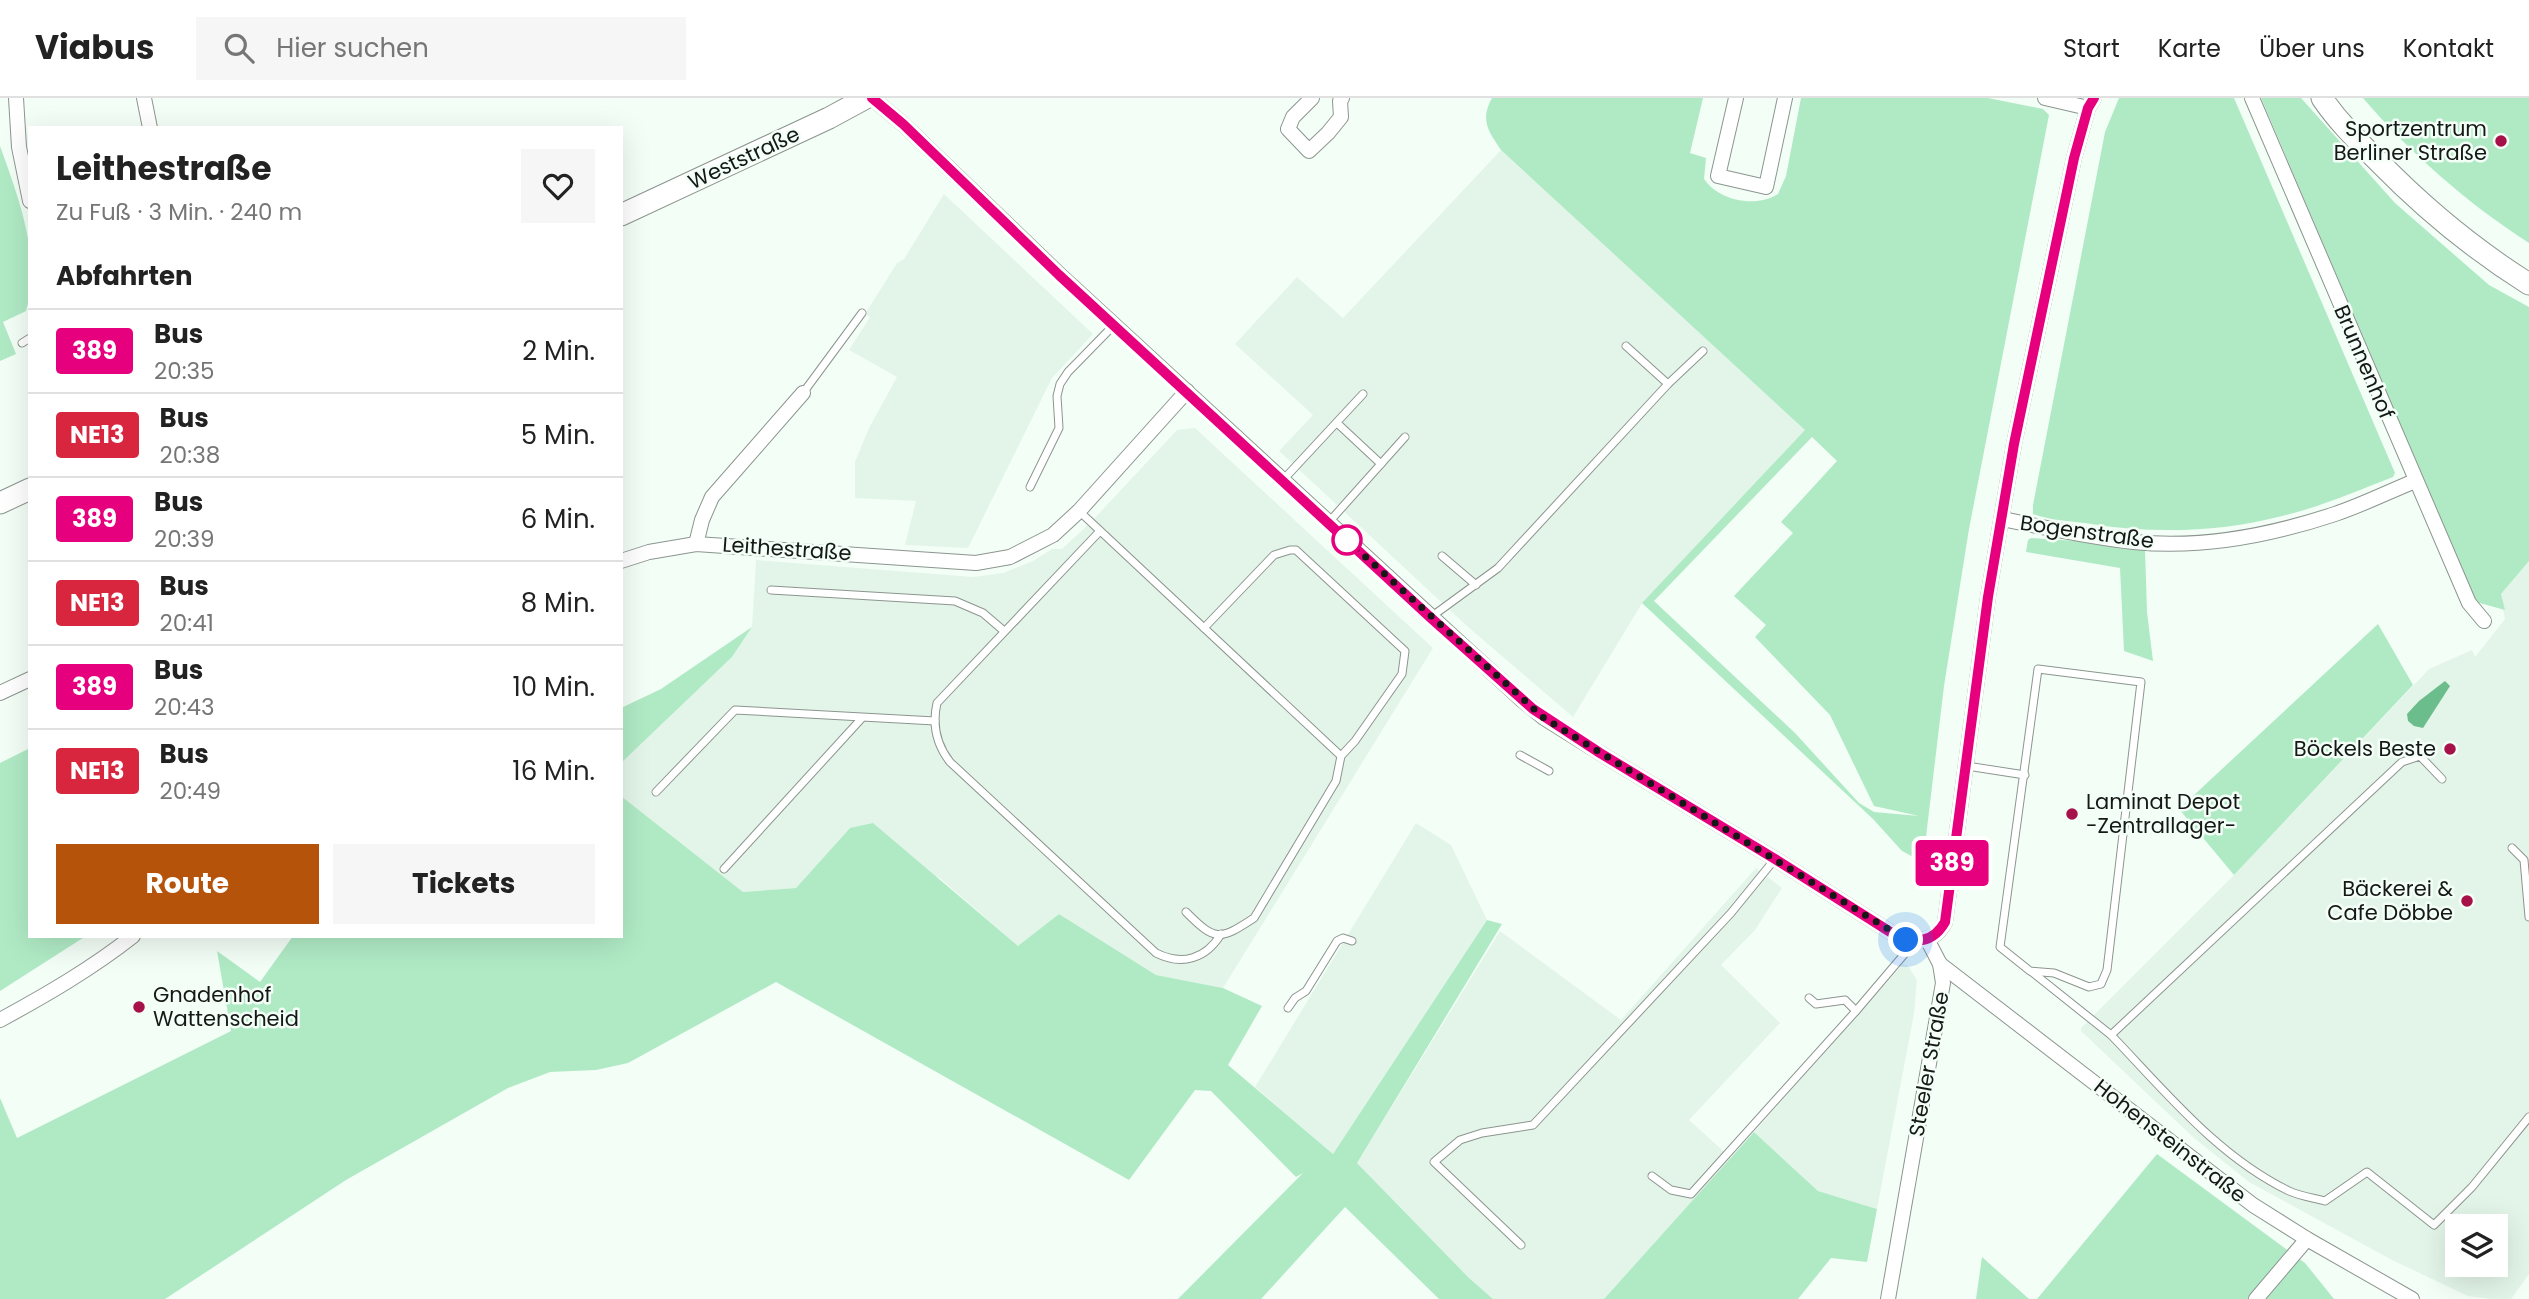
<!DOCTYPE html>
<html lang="de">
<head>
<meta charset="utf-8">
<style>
  :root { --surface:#fff; --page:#f6f6f6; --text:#222; --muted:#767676; --line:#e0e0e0; --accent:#b45309 }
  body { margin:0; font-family:Poppins,sans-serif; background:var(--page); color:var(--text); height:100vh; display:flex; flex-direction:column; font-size:26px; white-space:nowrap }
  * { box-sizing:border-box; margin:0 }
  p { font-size:23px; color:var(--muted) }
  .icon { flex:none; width:38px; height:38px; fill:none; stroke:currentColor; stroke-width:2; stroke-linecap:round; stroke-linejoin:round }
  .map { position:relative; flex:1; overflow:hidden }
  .panel { position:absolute; left:28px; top:28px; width:595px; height:812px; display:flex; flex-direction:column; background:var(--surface); border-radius:0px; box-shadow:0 7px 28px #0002 }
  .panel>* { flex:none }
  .badge { padding:0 14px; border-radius:5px; font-size:24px; line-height:46px }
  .fabs { position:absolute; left:2445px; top:1116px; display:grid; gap:14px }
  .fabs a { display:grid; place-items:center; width:63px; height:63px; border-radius:0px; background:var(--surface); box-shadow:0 7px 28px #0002; font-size:35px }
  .you { position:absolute; width:35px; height:35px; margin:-18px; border:5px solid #fff; border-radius:50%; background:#1a73e8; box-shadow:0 0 0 10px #1a73e833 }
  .map>.badge { position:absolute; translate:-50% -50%; box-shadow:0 0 0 4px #fff }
  h2 { padding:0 28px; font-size:26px; line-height:63px }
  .round { display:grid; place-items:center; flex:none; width:74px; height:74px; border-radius:0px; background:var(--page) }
  .summary { display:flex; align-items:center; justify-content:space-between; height:119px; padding:0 28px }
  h1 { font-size:33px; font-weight:700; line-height:52px }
  .button { display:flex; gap:14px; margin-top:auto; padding:14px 28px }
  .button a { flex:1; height:80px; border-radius:0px; background:var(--accent); color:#fff; font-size:28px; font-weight:700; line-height:80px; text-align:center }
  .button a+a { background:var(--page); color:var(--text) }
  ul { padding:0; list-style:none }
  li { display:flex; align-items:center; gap:21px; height:84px; padding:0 28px; border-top:2px solid var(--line) }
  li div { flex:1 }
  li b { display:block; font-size:26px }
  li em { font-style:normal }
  li .badge { min-width:77px; font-weight:700; text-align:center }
  header { display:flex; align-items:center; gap:42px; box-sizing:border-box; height:98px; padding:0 35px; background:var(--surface); border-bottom:2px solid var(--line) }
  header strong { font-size:33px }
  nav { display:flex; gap:38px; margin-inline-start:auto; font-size:24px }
  .search { width:490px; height:63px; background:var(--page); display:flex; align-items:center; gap:18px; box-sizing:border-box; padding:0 24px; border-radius:0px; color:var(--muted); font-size:26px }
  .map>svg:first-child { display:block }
  .built { fill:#e3f5e9; fill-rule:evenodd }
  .green { fill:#b0eac5; fill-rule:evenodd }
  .water { fill:#6bbd8c }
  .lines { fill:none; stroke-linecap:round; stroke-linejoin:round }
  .lane-casing { stroke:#8c958f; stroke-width:9 }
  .street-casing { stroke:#8c958f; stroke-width:16 }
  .secondary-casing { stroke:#8c958f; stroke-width:23 }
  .lane { stroke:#fff; stroke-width:7 }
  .street { stroke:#fff; stroke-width:14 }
  .secondary { stroke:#fff; stroke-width:21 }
  .line-casing { stroke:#fff; stroke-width:16 }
  .line { stroke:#e6007e; stroke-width:10 }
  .walk { stroke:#151816; stroke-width:7; stroke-dasharray:0 12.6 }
  .poi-dot { fill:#a6114a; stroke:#f3fef7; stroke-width:2.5 }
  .stop-dot { fill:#fff; stroke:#e6007e; stroke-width:3.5 }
  .labels { text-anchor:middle; stroke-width:5; stroke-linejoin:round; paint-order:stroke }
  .poi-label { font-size:21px; fill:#151816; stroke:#f3fef7; text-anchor:end }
  .street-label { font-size:21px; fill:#151816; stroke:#f3fef7 }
</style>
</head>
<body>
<header>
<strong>Viabus</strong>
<div class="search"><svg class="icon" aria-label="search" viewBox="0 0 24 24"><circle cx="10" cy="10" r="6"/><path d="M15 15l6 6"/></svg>Hier suchen</div>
<nav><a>Start</a><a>Karte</a><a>Über uns</a><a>Kontakt</a></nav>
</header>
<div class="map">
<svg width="2529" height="1201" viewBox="0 0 2529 1201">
  <rect width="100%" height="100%" fill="#f3fef7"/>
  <g class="built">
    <path d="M1501,52l305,280 -165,175 -68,112 -105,-90 -189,-176 34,-36 -78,-71 62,-67 46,41z"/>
    <path d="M944,96l149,140 -41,44 -84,170 -63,-3 11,-44 -61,-3v-36l14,-34 28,-51 -48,-27 21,-33 -5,-3 32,-51 7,-4z"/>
    <path d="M1195,330l238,220 -210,340 -67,-13 -97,-61 -40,33 -78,-68 -91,-51 -54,60 -53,4 -122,-96v-33l111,-106 20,-30 4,-67 217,17 30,-4 30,-12 19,-12h10l29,-27 86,-92z"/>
    <path d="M2529,463v713l-18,25h-19l-24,-3 -76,-36 -143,-78 -55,-44 -113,-107v-3l153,-153 195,-206 43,-19 3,7 30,-38 -5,-24zM2457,1129h39v38h-39z"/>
    <path d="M1416,725l35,22 36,75 -154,234 -78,-67z"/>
    <path d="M1756,770l26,20 -27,42 -34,35 59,58 -91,97 42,38 -127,141h-111l-24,-21 -112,-115 143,-232 121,89z"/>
    <path d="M1903,866l5,2 9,14 -3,34 -37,195 -59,-18 -64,-59z"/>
  </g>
  <g class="green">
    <path d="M1492,0h211l-13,55 16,5 -2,21c15,22 52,29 74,15l8,-18 15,-78h187l55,11 6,6 -80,414 -25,157 -21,176 -21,-11 -29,-32 -231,-216 163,-173 -304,-280c-13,-19 -21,-30 -9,-52zM1812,339l25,24 -56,61 12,11 -59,63 32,29 -11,12 75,78 44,91 45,10 -45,-4 -15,-9 -64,-70 -141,-132z"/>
    <path d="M2119,0h115l161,375 -2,4c-36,14 -73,30 -111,39 -61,16 -128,18 -191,8 -18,-3 -40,-3 -58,-10v-9l72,-373z"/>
    <path d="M2261,0h40l94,105 94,82 40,22v254l-28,33 4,16 -29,-8z"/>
    <path d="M2363,0h166v145c-61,-39 -119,-90 -166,-145z"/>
    <path d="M0,48c18,50 42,112 26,165l-23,11 13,32 -16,7z"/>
    <path d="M2031,440l45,3 69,9 2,62 6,49 -29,-10 -4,-83 -94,-16 2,-12z"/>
    <path d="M2378,526l35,61 -179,190 -55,-66z"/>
    <path d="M752,529l-20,30 -111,106v-55l40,-19z"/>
    <path d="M30,650v188h56l-86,55v-228z"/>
    <path d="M621,698l122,96 53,-4 54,-60 23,-5 145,123 41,-32 97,61 67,13 39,18 -34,59 105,89 154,-234 15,4 -145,239 112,115 24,21h-54l-94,-92 -84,92h-83l125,-126 -7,4 -85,-86 -16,-1 -66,90 -353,-198 -148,81 -32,7 -46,2 -42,16 -162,92 -181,119h-165v-201l17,40 214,-107 -14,-80 43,31 33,-46h328z"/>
    <path d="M1754,1034l64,59 59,18 -10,53 -36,-4 -33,41h-194z"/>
    <path d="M2157,1056l148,109 29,36h-297z"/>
    <path d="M1982,1159l47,42h-53z"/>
  </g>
  <path class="water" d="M2445,583l5,5 -27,42 -9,-2 -6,-5 -1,-7 12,-13z"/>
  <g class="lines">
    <defs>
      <g id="lane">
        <path d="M22,245l8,-5"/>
        <path d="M1626,248l42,38"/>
        <path d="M803,295l59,-80"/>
        <path d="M1337,325l44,41"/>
        <path d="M1283,382l80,-86"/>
        <path d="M1030,389l29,-59 -2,-32 3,-12 8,-12 46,-47"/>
        <path d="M1079,413l262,245"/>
        <path d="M1329,424l76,-85"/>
        <path d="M1100,433l-163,172c-5,22 -1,41 13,59l206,191c26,13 50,6 65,-19"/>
        <path d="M1442,458l34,29"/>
        <path d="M771,492l184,11 28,12 21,18"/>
        <path d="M1431,519l67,-49 170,-184 35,-33"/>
        <path d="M2038,571l103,13 -34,288 -6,14 -12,3 -35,-14 -24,-2 -30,-24z"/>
        <path d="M1520,657l29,16"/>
        <path d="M1967,668l58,9"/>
        <path d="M2442,681l-22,-23 -18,6 -291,273c54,56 106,121 178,156 11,5 25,7 36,10l42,-29 67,53 38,-38 57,-70"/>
        <path d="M656,694l79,-82 200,11"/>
        <path d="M2512,750l12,12 5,57"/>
        <path d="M724,771l138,-151"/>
        <path d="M1186,814c29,29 33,29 68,6l82,-137 5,-25 14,-15 47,-67 3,-23 -109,-101h-6l-16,5 -70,73"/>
        <path d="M2032,874l79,63"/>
        <path d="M1809,900l7,6 29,-4 11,11"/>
        <path d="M1288,910l7,-10 11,-7 31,-50 6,-3 9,3"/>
        <path d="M1652,1078l19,14 20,4 165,-183 51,-60 2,-10"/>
        <path d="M1521,1147l-87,-83 26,-22 22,-7 51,-8 198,-212 44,-54"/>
      </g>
      <g id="street">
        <path d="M16,0l3,49 11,54"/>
        <path d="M144,0l6,30"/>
        <path d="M872,0l31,26 156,150 463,426 22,18 56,35 175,106 120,76c20,9 39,8 50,-13l43,-325 26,-153 60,-286 14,-50 6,-10"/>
        <path d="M1312,0l-19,19 -5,12 21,22 19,-18 13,-16 -1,-16 2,-3"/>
        <path d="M1736,0l-18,78 48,11 19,-89"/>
        <path d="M2045,0l43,10"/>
        <path d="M2252,0l217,505 15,18"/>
        <path d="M2002,421c44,9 87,18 132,23 67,7 138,-7 201,-28 27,-9 53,-22 80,-33"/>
        <path d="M696,446l6,-24 10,-23 91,-104"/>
        <path d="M621,463l28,-9 47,-8 280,19 34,-6 43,-22 26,-24 108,-120"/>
        <path d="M0,595l30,-14"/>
        <path d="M1940,866l313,241 54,34 105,60"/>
        <path d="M0,922c46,-25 91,-51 133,-84"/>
        <path d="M1888,1201l55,-316 -3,-19 -13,-25"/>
        <path d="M2256,1201l51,-60"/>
      </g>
      <g id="secondary">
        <path d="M2322,0c16,24 37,44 57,64 46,47 94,87 150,122"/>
        <path d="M621,117l208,-97 37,-20"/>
        <path d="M0,405l30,-14"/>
      </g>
    </defs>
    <use href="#lane" class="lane-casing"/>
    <use href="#street" class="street-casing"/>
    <use href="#secondary" class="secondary-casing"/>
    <use href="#lane" class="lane"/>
    <use href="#street" class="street"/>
    <use href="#secondary" class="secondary"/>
  </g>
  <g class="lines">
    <defs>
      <path id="line" d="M872,0l31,26 156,151 372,343 102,91 67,44 175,106 120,76c20,9 38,8 50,-13l43,-325 26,-153 60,-286 14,-50 6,-10"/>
    </defs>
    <use href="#line" class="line-casing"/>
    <use href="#line" class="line"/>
    <path class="walk" d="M1347,442l197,178 362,222"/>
  </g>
  <g class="poi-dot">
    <circle cx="2501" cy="43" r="7"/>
    <circle cx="2450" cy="651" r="7"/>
    <circle cx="2072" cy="716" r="7"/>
    <circle cx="2467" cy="803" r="7"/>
    <circle cx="139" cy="909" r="7"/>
  </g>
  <circle class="stop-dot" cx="1347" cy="442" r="14"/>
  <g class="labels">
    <g class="poi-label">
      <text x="2487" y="38">Sportzentrum<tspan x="2487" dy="24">Berliner Straße</tspan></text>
      <text x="2436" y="658">Böckels Beste</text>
      <text x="2086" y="711" text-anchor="start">Laminat Depot<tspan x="2086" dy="24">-Zentrallager-</tspan></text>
      <text x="2453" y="798">Bäckerei &amp;<tspan x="2453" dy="24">Cafe Döbbe</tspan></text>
      <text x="153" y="904" text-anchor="start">Gnadenhof<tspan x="153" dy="24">Wattenscheid</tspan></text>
    </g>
    <g class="street-label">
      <text transform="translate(744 60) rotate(-25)" y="7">Weststraße</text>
      <text transform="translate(2364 264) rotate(67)" y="7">Brunnenhof</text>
      <text transform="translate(2087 434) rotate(8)" y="7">Bogenstraße</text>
      <text transform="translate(787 451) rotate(4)" y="7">Leithestraße</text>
      <text transform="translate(1929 966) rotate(-80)" y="7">Steeler Straße</text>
      <text transform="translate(2170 1043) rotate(38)" y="7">Hohensteinstraße</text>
    </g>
  </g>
</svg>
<div class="fabs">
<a><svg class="icon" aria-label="layers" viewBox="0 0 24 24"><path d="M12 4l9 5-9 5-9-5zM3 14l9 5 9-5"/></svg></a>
</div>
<div class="you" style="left:1906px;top:842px"></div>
<b class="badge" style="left:1952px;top:765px;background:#e6007e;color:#fff">389</b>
<section class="panel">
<div class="summary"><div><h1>Leithestraße</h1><p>Zu Fuß · 3 Min. · 240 m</p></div><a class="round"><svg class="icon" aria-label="heart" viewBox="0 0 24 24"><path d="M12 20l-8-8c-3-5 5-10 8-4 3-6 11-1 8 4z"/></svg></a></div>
<h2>Abfahrten</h2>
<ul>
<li><span class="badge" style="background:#e6007e;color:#fff">389</span><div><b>Bus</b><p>20:35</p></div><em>2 Min.</em></li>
<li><span class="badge" style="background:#d7263d;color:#fff">NE13</span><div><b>Bus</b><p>20:38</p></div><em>5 Min.</em></li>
<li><span class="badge" style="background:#e6007e;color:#fff">389</span><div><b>Bus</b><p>20:39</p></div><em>6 Min.</em></li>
<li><span class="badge" style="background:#d7263d;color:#fff">NE13</span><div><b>Bus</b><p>20:41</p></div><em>8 Min.</em></li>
<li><span class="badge" style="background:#e6007e;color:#fff">389</span><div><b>Bus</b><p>20:43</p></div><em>10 Min.</em></li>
<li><span class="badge" style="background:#d7263d;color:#fff">NE13</span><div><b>Bus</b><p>20:49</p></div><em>16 Min.</em></li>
</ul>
<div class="button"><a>Route</a><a>Tickets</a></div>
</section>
</div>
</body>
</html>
